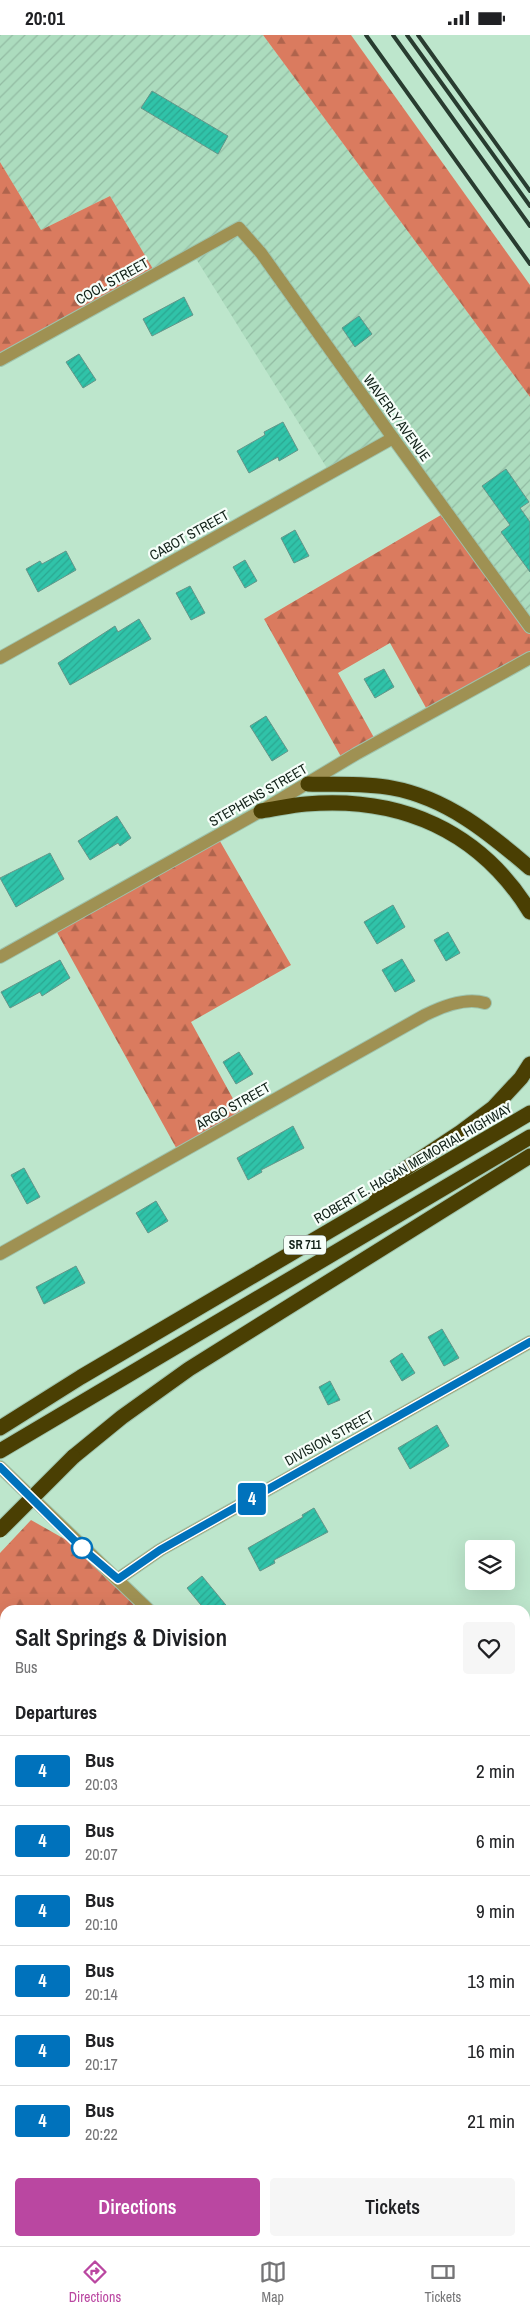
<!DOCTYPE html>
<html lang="en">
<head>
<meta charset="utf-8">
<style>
  :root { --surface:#fff; --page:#f6f6f6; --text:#202124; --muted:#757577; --line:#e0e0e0; --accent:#ba47a1 }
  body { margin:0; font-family:"Archivo Narrow",sans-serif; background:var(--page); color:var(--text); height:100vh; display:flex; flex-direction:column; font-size:19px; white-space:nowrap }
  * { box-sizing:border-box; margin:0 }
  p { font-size:16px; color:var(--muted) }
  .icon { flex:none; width:28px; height:28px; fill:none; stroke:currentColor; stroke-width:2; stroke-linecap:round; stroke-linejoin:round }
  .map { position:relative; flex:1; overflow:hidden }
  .side { position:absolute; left:0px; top:1570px; width:530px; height:641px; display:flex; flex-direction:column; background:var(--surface); border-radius:15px 15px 0 0; box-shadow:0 5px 20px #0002 }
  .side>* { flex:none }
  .badge { padding:0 10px; border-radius:4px; font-size:18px; line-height:32px }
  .buttons { position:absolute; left:465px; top:1505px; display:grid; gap:10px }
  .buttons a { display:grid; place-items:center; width:50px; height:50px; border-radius:5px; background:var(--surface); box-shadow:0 5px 20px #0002; font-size:25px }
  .map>.badge { position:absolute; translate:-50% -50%; box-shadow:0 0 0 2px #fff }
  h2 { padding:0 15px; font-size:19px; line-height:45px }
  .round { display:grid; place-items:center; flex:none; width:52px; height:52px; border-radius:5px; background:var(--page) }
  .head { display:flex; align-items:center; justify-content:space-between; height:85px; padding:0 15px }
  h1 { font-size:24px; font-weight:600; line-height:38px }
  .primary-button { display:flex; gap:10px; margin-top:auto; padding:10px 15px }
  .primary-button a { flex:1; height:58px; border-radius:5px; background:var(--accent); color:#fff; font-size:20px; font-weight:600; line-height:58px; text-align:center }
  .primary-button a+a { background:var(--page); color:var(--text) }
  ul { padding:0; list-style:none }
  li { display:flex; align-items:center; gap:15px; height:70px; padding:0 15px; border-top:1px solid var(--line) }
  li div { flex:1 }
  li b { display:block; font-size:19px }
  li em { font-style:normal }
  li .badge { min-width:55px; font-weight:700; text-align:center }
  .status { display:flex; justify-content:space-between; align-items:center; height:35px; padding:0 25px; background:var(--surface); direction:ltr }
  .status svg { height:14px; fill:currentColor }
  .menu { display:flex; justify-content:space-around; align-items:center; height:70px; border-top:1px solid var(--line); background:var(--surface); font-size:14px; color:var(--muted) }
  .menu a { display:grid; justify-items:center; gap:2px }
  .menu .current { color:var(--accent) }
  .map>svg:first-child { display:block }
  .built { fill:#acdcbe }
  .industrial { fill:url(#industrial-furrows) }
  .forest { fill:url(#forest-firs) }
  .building { fill:url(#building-hatch); stroke:#649589 }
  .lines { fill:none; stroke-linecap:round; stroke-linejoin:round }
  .minor-casing { stroke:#9ec3ac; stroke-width:14 }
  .highway-casing { stroke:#9ec3ac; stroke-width:17 }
  .minor { stroke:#9f9153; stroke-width:12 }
  .highway { stroke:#4a3f03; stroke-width:15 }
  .rail { stroke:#283c30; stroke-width:4 }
  .highway-bridge-casing { stroke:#9ec3ac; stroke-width:17; stroke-linecap:butt }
  .highway-bridge { stroke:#4a3f03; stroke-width:15 }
  .line-casing { stroke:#fff; stroke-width:11 }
  .line { stroke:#0072bc; stroke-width:8 }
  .stop-dot { fill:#fff; stroke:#0072bc; stroke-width:2.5 }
  .labels { text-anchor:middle; stroke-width:4.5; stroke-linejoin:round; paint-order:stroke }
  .shield { fill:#f6fef9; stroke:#56635c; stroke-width:1 }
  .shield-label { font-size:12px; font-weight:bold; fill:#112118 }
  .street-label { font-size:14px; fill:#112118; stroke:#f6fef9 }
</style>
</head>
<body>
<div class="status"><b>20:01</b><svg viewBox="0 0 49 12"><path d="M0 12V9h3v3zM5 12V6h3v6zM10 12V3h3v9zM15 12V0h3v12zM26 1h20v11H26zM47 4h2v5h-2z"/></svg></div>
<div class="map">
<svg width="530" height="2211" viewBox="0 0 530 2211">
  <defs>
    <pattern id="industrial-furrows" width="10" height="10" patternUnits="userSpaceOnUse" patternTransform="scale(1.25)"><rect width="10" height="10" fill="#acdcbe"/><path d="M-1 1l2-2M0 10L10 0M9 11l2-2" fill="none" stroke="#93bca3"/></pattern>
    <pattern id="forest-firs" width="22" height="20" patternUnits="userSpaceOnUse" patternTransform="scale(1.25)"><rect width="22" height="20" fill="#da7b5f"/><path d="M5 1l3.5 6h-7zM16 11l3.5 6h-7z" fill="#af644d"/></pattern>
    <pattern id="building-hatch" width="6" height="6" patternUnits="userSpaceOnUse" patternTransform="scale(1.25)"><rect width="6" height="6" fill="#30c3a9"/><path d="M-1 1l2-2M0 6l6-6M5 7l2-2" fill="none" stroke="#2aa791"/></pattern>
  </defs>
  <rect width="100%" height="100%" fill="#bde6cc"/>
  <path class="built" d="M525,1769l5,9v154l-5,-4z"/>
  <path class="industrial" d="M0,0h263l267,362v230l-137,-188 -63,34 -137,-219 -37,20 -46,-78 -69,34 -41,-68z"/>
  <g class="forest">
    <path d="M263,0h88l179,250v112z"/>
    <path d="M0,127l41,68 69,-34 46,78 -156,86z"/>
    <path d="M446,477l84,115v31l-100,57 -40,-72 -52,30 39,70 -33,19 -80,-143z"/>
    <path d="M217,801l74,129 -100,57 52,95 -64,36 -125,-226z"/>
    <path d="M31,1485l53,30 65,60h-144v398l-5,-4v-451z"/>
  </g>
  <g class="building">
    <path d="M152,56l76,45 -10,18 -77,-46z"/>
    <path d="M184,262l9,18 -41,21 -9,-17z"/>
    <path d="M359,281l13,18 -17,13 -13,-19z"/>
    <path d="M79,319l17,26 -13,8 -17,-26z"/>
    <path d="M283,387l15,28 -19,11 -1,-4 -29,16 -12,-22 28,-16 -1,-3z"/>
    <path d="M506,434l23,33 -9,6 10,14v50l-29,-40 9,-7 -28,-39z"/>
    <path d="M295,495l14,26 -15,7 -13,-25z"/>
    <path d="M66,516l10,19 -38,22 -12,-23 14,-8 2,3z"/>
    <path d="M245,525l12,21 -12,7 -12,-21z"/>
    <path d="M190,551l15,27 -14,7 -15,-27z"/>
    <path d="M139,584l12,20 -81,46 -12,-22 57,-37 3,6z"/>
    <path d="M384,634l10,18 -19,11 -11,-19z"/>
    <path d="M266,681l22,35 -16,10 -22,-35z"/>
    <path d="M117,781l14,22 -11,8 -2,-3 -28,17 -12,-19z"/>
    <path d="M50,818l14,26 -48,28 -16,-29z"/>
    <path d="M393,870l12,22 -28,17 -13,-22z"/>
    <path d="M448,897l12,21 -14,8 -12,-21z"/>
    <path d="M402,924l13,22 -20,11 -13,-22z"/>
    <path d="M60,925l10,18 -28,18 -2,-4 -30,16 -9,-16z"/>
    <path d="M239,1017l14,22 -17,10 -13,-22z"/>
    <path d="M293,1091l11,22 -43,22 1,2 -14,8 -11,-22z"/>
    <path d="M24,1133l16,29 -13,7 -16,-29z"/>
    <path d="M156,1166l12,20 -20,12 -12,-20z"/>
    <path d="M76,1231l9,17 -41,21 -8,-17z"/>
    <path d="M442,1294l17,29 -15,8 -16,-29z"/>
    <path d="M402,1318l13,20 -13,8 -12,-20z"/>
    <path d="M330,1346l10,19 -12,5 -9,-18z"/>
    <path d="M437,1390l12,21 -39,23 -12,-21z"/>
    <path d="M314,1473l14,24 -54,28 1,3 -15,8 -12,-23 55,-31 -1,-2z"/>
    <path d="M202,1541l28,34h-25l-18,-22z"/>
  </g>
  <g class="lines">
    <defs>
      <g id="minor">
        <path d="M0,325l239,-132 22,25 132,185 137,189"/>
        <path d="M0,623l393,-220"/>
        <path d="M0,922l261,-146 95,-57 174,-96"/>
        <path d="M0,1219l425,-239c18,-9 41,-18 60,-12"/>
        <path d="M0,1432l149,143"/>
        <path d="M118,1544l42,-29 370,-208"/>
        <path d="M525,1647l5,-3"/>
        <path d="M525,1883l5,-3"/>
        <path d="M525,1928l5,4"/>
        <path d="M0,2051l5,-2"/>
        <path d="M0,2180h5"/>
        <path d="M525,2190h5"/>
      </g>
      <g id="highway">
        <path d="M308,749c28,1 58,-1 84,4 55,10 97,45 138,80"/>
        <path d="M261,776c15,-2 30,-6 45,-7 95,-8 174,27 224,108"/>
        <path d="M376,1166l17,-24 68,-45 32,-24 28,-30 9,-14"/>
        <path d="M0,1393l81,-51 449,-264"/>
        <path d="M0,1416l530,-314"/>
        <path d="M73,1422l49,-40 67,-48 341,-213"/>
        <path d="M0,1980l5,4"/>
      </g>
    </defs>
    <use href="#minor" class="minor-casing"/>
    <use href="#highway" class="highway-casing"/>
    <use href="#minor" class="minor"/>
    <use href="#highway" class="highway"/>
    <g class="rail">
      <path d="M366,0l164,229"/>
      <path d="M393,0l137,191"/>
      <path d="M407,0l123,171"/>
      <path d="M418,0l112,156"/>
    </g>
    <defs>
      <path id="highway-bridge" d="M0,1495l73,-73"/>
    </defs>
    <use href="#highway-bridge" class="highway-bridge-casing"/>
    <use href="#highway-bridge" class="highway-bridge"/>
  </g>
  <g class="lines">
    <defs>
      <path id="line" d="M0,1432l84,83 34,29 42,-29 370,-208"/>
    </defs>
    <use href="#line" class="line-casing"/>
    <use href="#line" class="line"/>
  </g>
  <circle class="stop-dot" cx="82" cy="1513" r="10"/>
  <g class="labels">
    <rect class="shield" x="284" y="1200.5" width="42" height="19" rx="4"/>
    <g class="shield-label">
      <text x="305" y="1214">SR 711</text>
    </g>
    <g class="street-label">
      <text transform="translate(112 246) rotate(-29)" y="5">COOL STREET</text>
      <text transform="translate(397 383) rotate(54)" y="5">WAVERLY AVENUE</text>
      <text transform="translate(189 500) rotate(-29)" y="5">CABOT STREET</text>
      <text transform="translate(258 760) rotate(-30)" y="5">STEPHENS STREET</text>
      <text transform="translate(233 1071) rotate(-29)" y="5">ARGO STREET</text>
      <text transform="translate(413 1128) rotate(-30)" y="5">ROBERT E. HAGAN MEMORIAL HIGHWAY</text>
      <text transform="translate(329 1403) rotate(-29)" y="5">DIVISION STREET</text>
    </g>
  </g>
</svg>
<div class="buttons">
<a><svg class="icon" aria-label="layers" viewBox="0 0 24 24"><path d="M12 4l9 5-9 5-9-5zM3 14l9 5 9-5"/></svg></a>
</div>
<b class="badge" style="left:252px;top:1464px;background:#0072bc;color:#fff">4</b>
<section class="side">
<div class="head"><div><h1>Salt Springs &amp; Division</h1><p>Bus</p></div><a class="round"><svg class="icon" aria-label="heart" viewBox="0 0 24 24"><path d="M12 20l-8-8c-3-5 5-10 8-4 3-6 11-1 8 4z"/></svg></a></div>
<h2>Departures</h2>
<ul>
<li><span class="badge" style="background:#0072bc;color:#fff">4</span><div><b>Bus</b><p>20:03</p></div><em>2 min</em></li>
<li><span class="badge" style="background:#0072bc;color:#fff">4</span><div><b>Bus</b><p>20:07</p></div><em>6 min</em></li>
<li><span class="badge" style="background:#0072bc;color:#fff">4</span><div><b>Bus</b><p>20:10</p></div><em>9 min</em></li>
<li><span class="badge" style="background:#0072bc;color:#fff">4</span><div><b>Bus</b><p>20:14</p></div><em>13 min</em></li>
<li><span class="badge" style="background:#0072bc;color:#fff">4</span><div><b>Bus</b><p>20:17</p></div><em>16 min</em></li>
<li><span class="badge" style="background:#0072bc;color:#fff">4</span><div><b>Bus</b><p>20:22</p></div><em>21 min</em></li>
</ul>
<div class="primary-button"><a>Directions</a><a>Tickets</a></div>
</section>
</div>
<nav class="menu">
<a class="current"><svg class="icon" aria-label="directions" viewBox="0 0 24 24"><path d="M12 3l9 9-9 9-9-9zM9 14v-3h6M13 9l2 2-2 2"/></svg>Directions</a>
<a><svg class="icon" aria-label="map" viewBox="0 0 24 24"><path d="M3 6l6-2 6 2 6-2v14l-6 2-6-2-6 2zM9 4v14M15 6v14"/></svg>Map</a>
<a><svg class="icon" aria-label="tickets" viewBox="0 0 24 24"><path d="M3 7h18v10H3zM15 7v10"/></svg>Tickets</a>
</nav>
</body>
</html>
